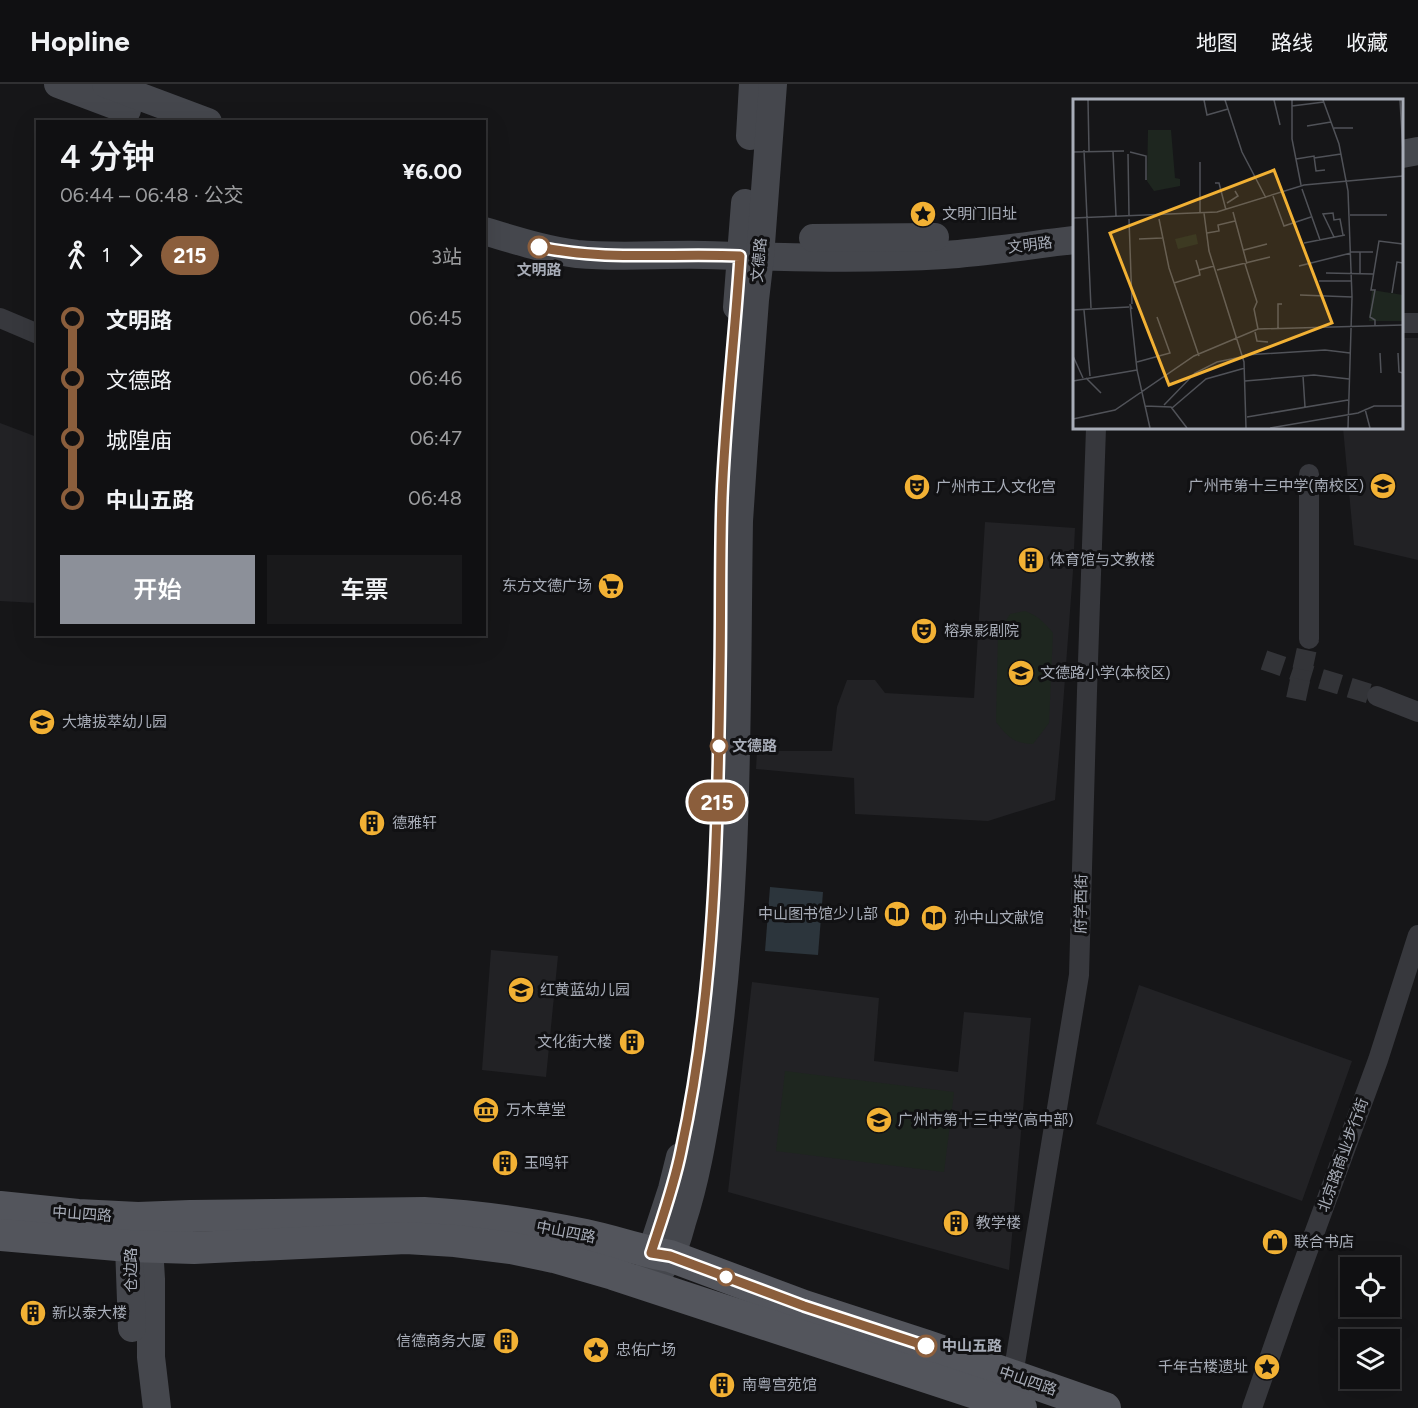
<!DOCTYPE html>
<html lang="zh">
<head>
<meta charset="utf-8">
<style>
  :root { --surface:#101012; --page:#19191b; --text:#f1f3f6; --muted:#9c9d9f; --line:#303032; --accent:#8c9099 }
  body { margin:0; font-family:Figtree,"Noto Sans SC",sans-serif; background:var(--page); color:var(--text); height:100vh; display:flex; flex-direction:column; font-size:22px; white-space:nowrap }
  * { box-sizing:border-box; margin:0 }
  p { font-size:20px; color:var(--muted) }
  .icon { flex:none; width:33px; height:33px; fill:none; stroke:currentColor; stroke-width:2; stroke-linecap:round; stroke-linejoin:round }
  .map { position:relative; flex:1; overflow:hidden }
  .side { position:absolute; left:36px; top:36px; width:450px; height:516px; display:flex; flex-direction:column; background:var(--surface); border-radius:0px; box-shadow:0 6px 24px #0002,0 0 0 2px var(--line) }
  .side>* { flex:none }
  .badge { padding:0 12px; border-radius:20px; font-size:21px; line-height:39px }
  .tools { position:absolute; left:1340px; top:1173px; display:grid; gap:12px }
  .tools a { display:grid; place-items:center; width:60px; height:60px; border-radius:0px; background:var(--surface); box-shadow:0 6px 24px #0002,0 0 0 2px var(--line); font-size:30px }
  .map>.badge { position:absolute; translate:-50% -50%; box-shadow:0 0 0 3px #fff }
  .legs { display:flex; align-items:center; gap:9px; height:66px; padding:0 24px; font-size:20px }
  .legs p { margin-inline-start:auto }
  .headline { display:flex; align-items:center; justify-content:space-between; height:102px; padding:0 24px }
  h1 { font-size:33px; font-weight:600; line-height:45px }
  .action { display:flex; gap:12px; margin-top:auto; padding:12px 24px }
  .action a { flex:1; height:69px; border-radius:0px; background:var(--accent); color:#fff; font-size:24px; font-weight:600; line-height:69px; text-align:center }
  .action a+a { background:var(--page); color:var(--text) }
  ul { padding:0 24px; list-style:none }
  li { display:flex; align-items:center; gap:21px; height:60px; font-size:22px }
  li i { display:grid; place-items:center; width:9px; height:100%; margin:0 8px; background:currentColor }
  li i::after { content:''; width:15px; height:15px; margin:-8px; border:4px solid; border-radius:50%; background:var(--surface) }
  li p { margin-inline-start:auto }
  li:first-child i { background:linear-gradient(#0000 50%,currentColor 0) }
  li:last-child i { background:linear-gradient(currentColor 50%,#0000 0) }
  header { display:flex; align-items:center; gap:36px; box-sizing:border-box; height:84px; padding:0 30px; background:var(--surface); border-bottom:2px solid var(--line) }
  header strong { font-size:28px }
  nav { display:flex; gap:33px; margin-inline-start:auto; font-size:21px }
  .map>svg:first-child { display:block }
  .built { fill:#222225 }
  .green { fill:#1e261f }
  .water { fill:#2c353c }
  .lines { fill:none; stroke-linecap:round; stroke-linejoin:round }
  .street-tunnel { stroke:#333438; stroke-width:20; stroke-dasharray:20 10; stroke-linecap:butt }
  .street { stroke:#37383d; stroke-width:20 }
  .secondary { stroke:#45474d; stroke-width:28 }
  .primary { stroke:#53555c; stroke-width:32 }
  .line-1-casing { stroke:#fff; stroke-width:14 }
  .line-1 { stroke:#8b5e3c; stroke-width:9 }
  .stop-1-dot { fill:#fff; stroke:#8b5e3c; stroke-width:3 }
  .labels { text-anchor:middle; stroke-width:6; stroke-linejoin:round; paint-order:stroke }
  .poi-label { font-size:15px; fill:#a8adb8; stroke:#111113; text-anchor:start }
  .street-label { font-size:15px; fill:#a8adb8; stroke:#111113 }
  .stop-label { font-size:15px; font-weight:bold; fill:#a8adb8; stroke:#111113; text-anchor:start }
  .inset-road { fill:none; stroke:#505258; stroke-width:1.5 }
  .view { fill:#f2b134; fill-opacity:0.15; stroke:#f2b134; stroke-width:3 }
  .inset-edge { fill:none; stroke:#a8adb8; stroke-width:3 }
</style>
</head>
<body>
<header>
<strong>Hopline</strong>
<nav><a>地图</a><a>路线</a><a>收藏</a></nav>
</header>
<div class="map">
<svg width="1418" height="1324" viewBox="0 0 1418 1324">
  <rect width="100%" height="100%" fill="#161618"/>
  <g class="built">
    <path d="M1402,254h16v222l-64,-15 -11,-117h59z"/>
    <path d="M0,339l37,14 1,118 -2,5 2,1 -1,42 -37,-2z"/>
    <path d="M985,438l90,6 -2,43 -12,161 -6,68 -67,21 -133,-7 -1,-36 -98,-9 1,-18h75l5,-44 10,-27h28l10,13 89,5z"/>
    <path d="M491,866l67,6 -12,121 -64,-7z"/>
    <path d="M752,898l127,16 -5,63 84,11 6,-60 67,6 -22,252 -281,-78z"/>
    <path d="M1139,901l213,76 -50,140 -206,-77z"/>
  </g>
  <g class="green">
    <path d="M1025,527c12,4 20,12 28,22l-4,90 -16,21c-20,-1 -25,-7 -37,-22l2,-88 12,-20z"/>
    <path d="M785,987l169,21 -10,80 -168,-21z"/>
  </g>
  <path class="water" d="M770,803l53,5 -5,63 -53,-4z"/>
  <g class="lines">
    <g class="street-tunnel">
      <path d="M1264,576l38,13 75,23"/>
      <path d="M1296,615l13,-60"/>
    </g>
    <g class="street">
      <path d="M0,234l38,16"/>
      <path d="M1402,239h16"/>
      <path d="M1309,555v-165"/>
      <path d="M1377,612l41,16"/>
      <path d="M1013,1291l66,-400 8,-284 9,-263"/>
      <path d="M1252,1324l37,-106 89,-242 40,-125"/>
    </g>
    <g class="secondary">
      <path d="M58,0l69,26"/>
      <path d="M106,0l102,38"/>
      <path d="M750,52l3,-52"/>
      <path d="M1402,70l16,-3"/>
      <path d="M484,147c31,9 61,19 93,23 42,4 85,0 127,1 79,2 160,5 240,0 43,-3 87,-10 130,-15"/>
      <path d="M813,154l122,-1"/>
      <path d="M737,223l8,-104"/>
      <path d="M141,1141l8,22 2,32v78l6,51"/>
      <path d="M649,1190l2,-21 21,-64 8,-32"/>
      <path d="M649,1201c7,-9 16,-19 21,-29 6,-10 9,-23 12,-34 14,-42 21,-86 28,-129 30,-189 26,-381 29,-572l5,-75 11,-146 5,-43 13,-173"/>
      <path d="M132,1244l-3,-82 6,-21"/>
    </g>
    <g class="primary">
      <path d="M0,1123l78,8 60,3 52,-2 234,-3c54,3 108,11 161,22 29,6 56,16 85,21l134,50 123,40 178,62"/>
      <path d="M0,1151l129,11 65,2 212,-10 49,3 56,7 43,9 59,17 408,134"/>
    </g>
  </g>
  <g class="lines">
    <defs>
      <path id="line-1" d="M539,163c65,14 134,6 201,9 -5,81 -15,161 -18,242 -2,57 -1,114 -2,171 -2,160 -5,325 -39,482 -7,35 -19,68 -30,102l19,3 134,50 122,40"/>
    </defs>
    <use href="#line-1" class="line-1-casing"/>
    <use href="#line-1" class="line-1"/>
  </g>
  <defs>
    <symbol id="sight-disc" viewBox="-11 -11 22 22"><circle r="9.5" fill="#f2b134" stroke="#111113"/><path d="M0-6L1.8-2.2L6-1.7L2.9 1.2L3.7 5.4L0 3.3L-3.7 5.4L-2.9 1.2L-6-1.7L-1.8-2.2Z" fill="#111"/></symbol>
    <symbol id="school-disc" viewBox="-11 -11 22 22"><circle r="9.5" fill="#f2b134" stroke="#111113"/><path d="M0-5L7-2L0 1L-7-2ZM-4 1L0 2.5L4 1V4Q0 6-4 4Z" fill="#111"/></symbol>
    <symbol id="theatre-disc" viewBox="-11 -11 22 22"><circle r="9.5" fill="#f2b134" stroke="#111113"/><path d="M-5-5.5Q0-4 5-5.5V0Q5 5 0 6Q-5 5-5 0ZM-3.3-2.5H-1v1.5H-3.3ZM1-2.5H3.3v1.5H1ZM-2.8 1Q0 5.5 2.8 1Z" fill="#111"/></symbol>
    <symbol id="building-disc" viewBox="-11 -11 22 22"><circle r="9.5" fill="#f2b134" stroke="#111113"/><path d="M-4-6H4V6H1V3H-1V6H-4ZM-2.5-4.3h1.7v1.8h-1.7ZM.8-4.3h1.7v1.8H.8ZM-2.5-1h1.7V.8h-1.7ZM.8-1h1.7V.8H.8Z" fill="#111"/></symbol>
    <symbol id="supermarket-disc" viewBox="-11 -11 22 22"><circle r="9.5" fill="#f2b134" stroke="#111113"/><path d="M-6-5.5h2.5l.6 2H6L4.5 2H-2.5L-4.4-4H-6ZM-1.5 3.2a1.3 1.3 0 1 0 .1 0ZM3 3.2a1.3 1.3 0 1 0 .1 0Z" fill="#111"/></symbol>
    <symbol id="library-disc" viewBox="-11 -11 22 22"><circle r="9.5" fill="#f2b134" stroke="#111113"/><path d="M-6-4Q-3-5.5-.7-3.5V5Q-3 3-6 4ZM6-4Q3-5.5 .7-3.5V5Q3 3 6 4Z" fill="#111"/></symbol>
    <symbol id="museum-disc" viewBox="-11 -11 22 22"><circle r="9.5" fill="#f2b134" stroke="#111113"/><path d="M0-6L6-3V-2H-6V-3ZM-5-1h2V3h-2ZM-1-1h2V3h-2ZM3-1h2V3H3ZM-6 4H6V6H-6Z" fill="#111"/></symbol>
    <symbol id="shop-disc" viewBox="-11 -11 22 22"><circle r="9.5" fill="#f2b134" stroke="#111113"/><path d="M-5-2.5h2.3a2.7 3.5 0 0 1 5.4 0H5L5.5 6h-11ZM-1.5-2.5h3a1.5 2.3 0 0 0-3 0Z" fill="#111"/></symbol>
  </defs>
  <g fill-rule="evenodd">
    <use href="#sight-disc" x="908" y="115" width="30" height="30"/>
    <use href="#school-disc" x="1368" y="387" width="30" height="30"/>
    <use href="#theatre-disc" x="902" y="388" width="30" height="30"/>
    <use href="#building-disc" x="1016" y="461" width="30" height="30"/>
    <use href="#supermarket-disc" x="596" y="487" width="30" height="30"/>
    <use href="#theatre-disc" x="909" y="532" width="30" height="30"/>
    <use href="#school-disc" x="1006" y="574" width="30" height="30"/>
    <use href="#school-disc" x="27" y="623" width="30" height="30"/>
    <use href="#building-disc" x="357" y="724" width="30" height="30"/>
    <use href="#library-disc" x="882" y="815" width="30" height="30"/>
    <use href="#library-disc" x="919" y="819" width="30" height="30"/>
    <use href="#school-disc" x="506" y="891" width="30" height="30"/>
    <use href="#building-disc" x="617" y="943" width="30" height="30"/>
    <use href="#museum-disc" x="471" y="1011" width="30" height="30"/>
    <use href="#school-disc" x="864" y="1021" width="30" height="30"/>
    <use href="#building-disc" x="490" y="1064" width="30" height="30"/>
    <use href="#building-disc" x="941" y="1124" width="30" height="30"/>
    <use href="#shop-disc" x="1260" y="1143" width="30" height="30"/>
    <use href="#building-disc" x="18" y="1214" width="30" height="30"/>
    <use href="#building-disc" x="491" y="1242" width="30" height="30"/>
    <use href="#sight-disc" x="581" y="1251" width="30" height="30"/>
    <use href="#sight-disc" x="1252" y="1268" width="30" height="30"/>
    <use href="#building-disc" x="707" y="1286" width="30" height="30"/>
  </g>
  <g class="stop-1-dot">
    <circle cx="539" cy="163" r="10"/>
    <circle cx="719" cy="662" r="8"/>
    <circle cx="726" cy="1193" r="8"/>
    <circle cx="926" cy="1262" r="10"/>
  </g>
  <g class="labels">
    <g class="poi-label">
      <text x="942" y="135">文明门旧址</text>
      <text x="1364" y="407" text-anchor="end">广州市第十三中学(南校区)</text>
      <text x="936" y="408">广州市工人文化宫</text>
      <text x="1050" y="481">体育馆与文教楼</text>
      <text x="592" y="507" text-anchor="end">东方文德广场</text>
      <text x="944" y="552">榕泉影剧院</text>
      <text x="1040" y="594">文德路小学(本校区)</text>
      <text x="62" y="643">大塘拔萃幼儿园</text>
      <text x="392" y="744">德雅轩</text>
      <text x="878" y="835" text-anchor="end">中山图书馆少儿部</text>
      <text x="954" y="839">孙中山文献馆</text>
      <text x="540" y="911">红黄蓝幼儿园</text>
      <text x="612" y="963" text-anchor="end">文化街大楼</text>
      <text x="506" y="1031">万木草堂</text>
      <text x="898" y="1041">广州市第十三中学(高中部)</text>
      <text x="524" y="1084">玉鸣轩</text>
      <text x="976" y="1144">教学楼</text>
      <text x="1294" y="1163">联合书店</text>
      <text x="52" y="1234">新以泰大楼</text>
      <text x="486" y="1262" text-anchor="end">信德商务大厦</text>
      <text x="616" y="1271">忠佑广场</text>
      <text x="1248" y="1288" text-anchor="end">千年古楼遗址</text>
      <text x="742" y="1306">南粤宫苑馆</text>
    </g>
    <g class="street-label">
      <text transform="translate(1030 161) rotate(-7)" y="5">文明路</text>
      <text transform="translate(759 176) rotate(-85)" y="5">文德路</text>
      <text transform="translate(1081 820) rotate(-89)" y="5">府学西街</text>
      <text transform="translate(1343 1071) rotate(-70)" y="5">北京路商业步行街</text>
      <text transform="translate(82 1130) rotate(4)" y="5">中山四路</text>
      <text transform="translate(566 1148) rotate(11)" y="5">中山四路</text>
      <text transform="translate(131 1186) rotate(-90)" y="5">仓边路</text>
      <text transform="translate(1028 1297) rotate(19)" y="5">中山四路</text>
    </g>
    <g class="stop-label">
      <text x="539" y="191" text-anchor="middle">文明路</text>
      <text x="732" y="667">文德路</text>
      <text x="942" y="1267">中山五路</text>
    </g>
  </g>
  <g transform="translate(1073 15)">
    <rect width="330" height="330" fill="#161618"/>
    <path d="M75,31h23l4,48 5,1v7l-26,5 -7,-10zM123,135l2,10 -20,5 -3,-10zM299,191l31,5v26h-34z" fill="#1e261f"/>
    <path class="inset-road" d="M15,1l1,51M131,1l3,15 21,-6M152,1l17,52 24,46M201,1l6,25M219,1v39l9,46M250,1l16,44 9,47 4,106 -4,131M327,1l3,52M219,7l32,-4M234,27l24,-4M261,29h19M11,51l7,158M40,52l3,65M0,53l51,-1M57,53l16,4v24M55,55l1,61M241,59l27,-4M223,60l18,-3 2,15 9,-1M142,84h4l7,27M229,90l18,51M200,97l11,30 27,-9M154,104l11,-7 -3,-5M160,113l14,52M127,114v-51M131,114l5,38 35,111 2,66M277,116h37M0,119l144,-6 87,-27 99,-9M56,120l3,85M86,120l10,49 30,88M134,134l12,-2 -1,-6 17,-4M261,138l-11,-23 10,-1 1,7 6,-1 3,16M66,140l23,-1M231,144l41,-8M171,151l23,-6M278,153h22M123,161l3,10 15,-4M172,165l12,38 -3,7 4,20M226,167l52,-13M144,171l53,-13M253,174l47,1M287,174v-21M246,182h33M101,184l26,-8 -1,-5M319,194l5,-31 6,1M227,196l52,2M59,210l-2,-5 7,66 13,58M0,211l56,-3M11,211l6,66M302,227v-6l-5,-3 5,-27h-4l8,-49 24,3M205,229v-24h4M182,233l2,9 11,1M307,254l1,20M325,254l1,19 4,1M172,256l80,-5 25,3M0,257l10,22M64,263l33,-9 -13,-36M230,277l2,31M13,279l15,15M0,282l64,-11M172,282l69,-6 35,4M91,306l31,-32 22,-11 24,-5M72,307l26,1 16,21M99,309l34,-29 39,-11M292,310l5,19M174,318l101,-17M0,320l42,-9 79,-54 64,-27 145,-4M197,329l88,-15 16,-7h29"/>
    <path class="view" d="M201,71l58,153 -163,62 -59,-152z"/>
    <rect width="330" height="330" class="inset-edge"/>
  </g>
</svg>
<div class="tools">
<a><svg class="icon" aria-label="locate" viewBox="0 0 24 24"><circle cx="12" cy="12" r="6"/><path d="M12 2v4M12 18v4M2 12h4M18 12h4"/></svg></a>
<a><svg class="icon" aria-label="layers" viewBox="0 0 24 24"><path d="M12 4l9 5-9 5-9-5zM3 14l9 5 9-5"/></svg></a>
</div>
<b class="badge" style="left:717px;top:718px;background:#8b5e3c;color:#fff">215</b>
<section class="side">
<div class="headline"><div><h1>4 分钟</h1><p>06:44 – 06:48 · 公交</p></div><b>¥6.00</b></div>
<div class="legs"><svg class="icon" aria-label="walk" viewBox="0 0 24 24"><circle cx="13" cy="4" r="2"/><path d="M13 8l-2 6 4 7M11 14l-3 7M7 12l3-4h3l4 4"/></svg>1<svg class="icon" aria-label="forward" viewBox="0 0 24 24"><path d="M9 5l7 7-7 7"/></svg><b class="badge" style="background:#8b5e3c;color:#fff">215</b><p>3站</p></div>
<ul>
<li><i style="color:#8b5e3c"></i><b>文明路</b><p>06:45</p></li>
<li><i style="color:#8b5e3c"></i><span>文德路</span><p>06:46</p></li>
<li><i style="color:#8b5e3c"></i><span>城隍庙</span><p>06:47</p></li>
<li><i style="color:#8b5e3c"></i><b>中山五路</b><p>06:48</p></li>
</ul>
<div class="action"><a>开始</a><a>车票</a></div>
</section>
</div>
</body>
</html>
